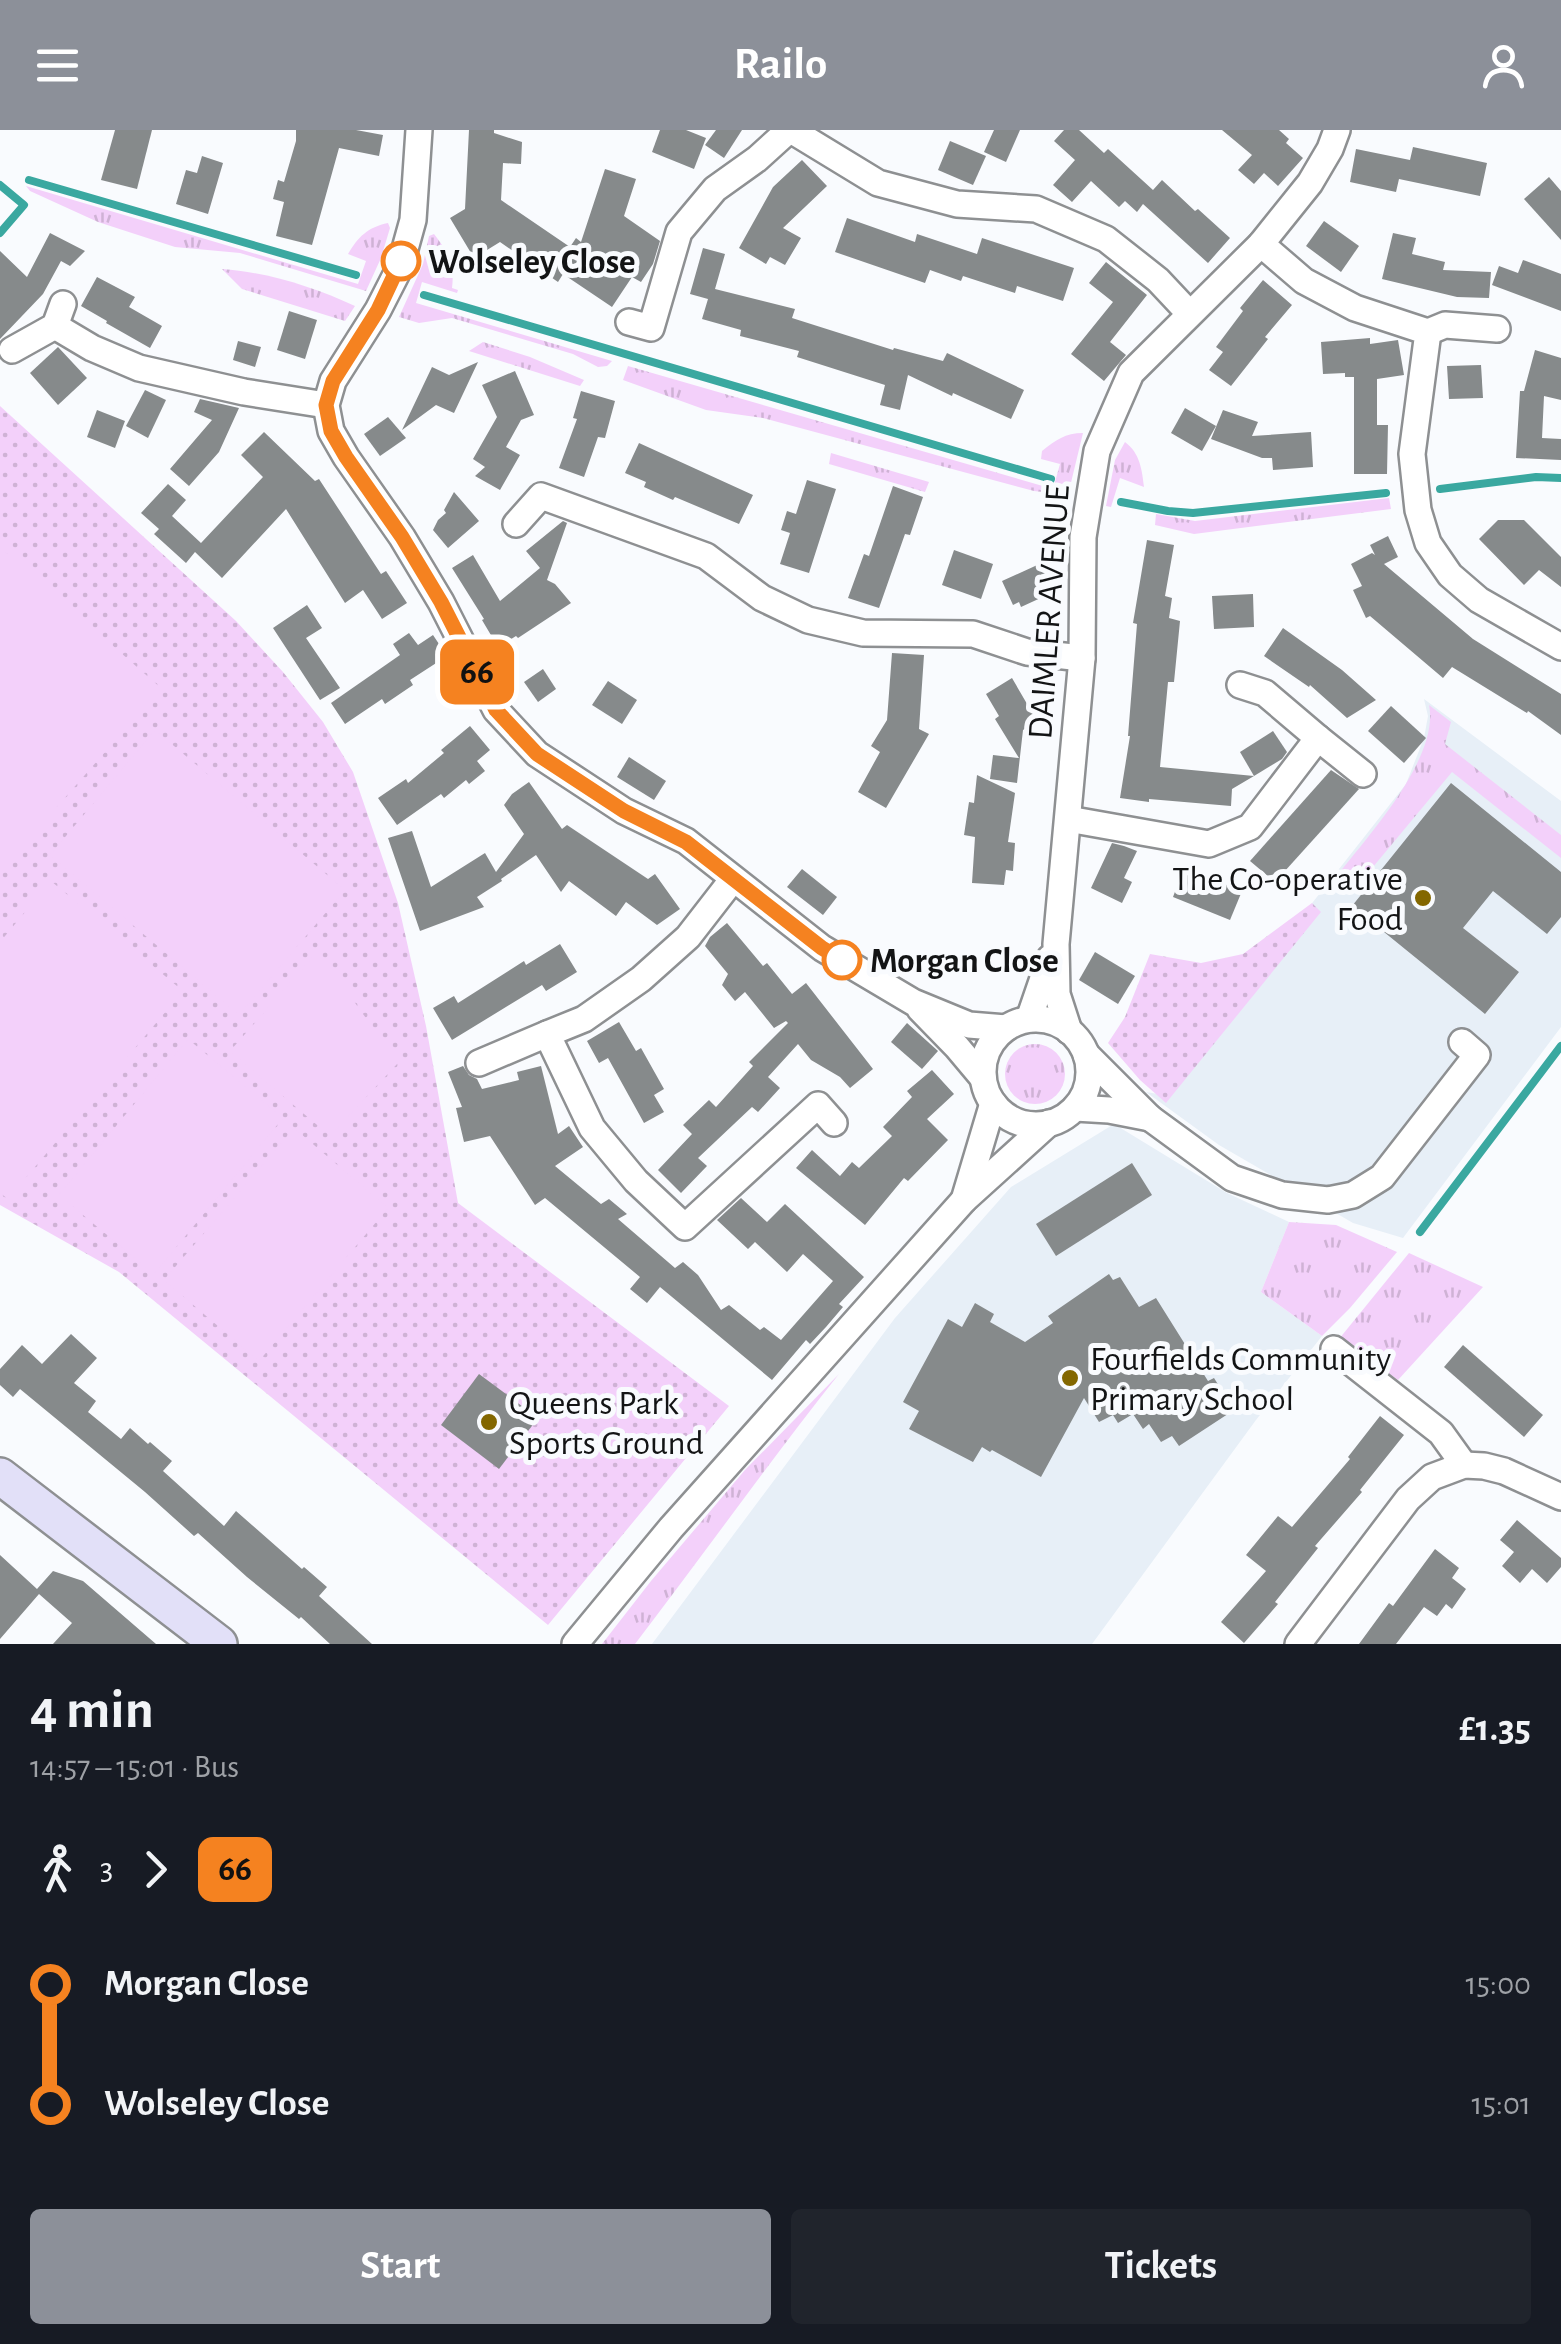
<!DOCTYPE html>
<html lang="en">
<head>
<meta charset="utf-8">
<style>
  :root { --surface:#171b24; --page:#20242c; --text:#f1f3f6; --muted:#9ea1a6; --accent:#8c9099 }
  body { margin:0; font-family:"Alegreya Sans",sans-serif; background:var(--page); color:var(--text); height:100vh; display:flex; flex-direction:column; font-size:38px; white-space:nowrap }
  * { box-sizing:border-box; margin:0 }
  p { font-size:32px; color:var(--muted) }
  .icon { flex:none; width:55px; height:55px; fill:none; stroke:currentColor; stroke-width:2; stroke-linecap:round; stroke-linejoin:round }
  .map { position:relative; height:1514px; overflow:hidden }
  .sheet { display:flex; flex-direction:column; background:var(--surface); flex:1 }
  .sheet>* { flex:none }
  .badge { padding:0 20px; border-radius:15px; font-size:35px; line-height:65px }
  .map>.badge { position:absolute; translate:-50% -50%; box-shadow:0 0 0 5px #fff }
  .legs { display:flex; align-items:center; gap:15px; height:110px; padding:0 30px; font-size:32px }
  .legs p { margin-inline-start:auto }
  .summary { display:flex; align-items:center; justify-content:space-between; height:170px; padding:0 30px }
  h1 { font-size:55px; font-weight:700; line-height:75px }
  .cta { display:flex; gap:20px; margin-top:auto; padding:20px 30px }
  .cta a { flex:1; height:115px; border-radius:10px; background:var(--accent); color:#fff; font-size:40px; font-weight:700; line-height:115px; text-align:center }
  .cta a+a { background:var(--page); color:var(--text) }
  ul { padding:0 30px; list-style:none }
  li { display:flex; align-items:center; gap:35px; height:120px; font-size:38px }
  li i { display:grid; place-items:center; width:15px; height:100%; margin:0 12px; background:currentColor }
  li i::after { content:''; width:25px; height:25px; margin:-12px; border:8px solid; border-radius:50%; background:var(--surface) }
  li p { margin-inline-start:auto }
  li:first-child i { background:linear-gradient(#0000 50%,currentColor 0) }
  li:last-child i { background:linear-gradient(currentColor 50%,#0000 0) }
  header { display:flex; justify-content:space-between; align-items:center; height:130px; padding:0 30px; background:var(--accent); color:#fff; font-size:45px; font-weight:700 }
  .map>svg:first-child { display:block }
  .built { fill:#e7eff7 }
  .grass { fill:url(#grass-tufts) }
  .park { fill:url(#park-dots) }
  .pitch { fill:#f3d0fa }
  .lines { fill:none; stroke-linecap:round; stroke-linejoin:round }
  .stream { stroke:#3aa8a0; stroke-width:8 }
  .building { fill:#868a8b }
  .street-casing { stroke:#8e9092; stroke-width:30 }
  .secondary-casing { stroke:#8e9092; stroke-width:40 }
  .street { stroke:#fff; stroke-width:25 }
  .secondary { stroke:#e2e0f8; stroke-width:35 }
  .line-1-casing { stroke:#fff; stroke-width:22 }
  .line-1 { stroke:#f58220; stroke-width:15 }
  .stop-1-dot { fill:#fff; stroke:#f58220; stroke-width:5 }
  .poi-dot { fill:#836700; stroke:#f9fbfe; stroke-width:4 }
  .labels { text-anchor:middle; stroke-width:10; stroke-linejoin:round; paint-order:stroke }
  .stop-label { font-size:35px; font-weight:bold; fill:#131415; stroke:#f9fbfe; text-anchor:start }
  .street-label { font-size:35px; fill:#131415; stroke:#f9fbfe }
  .poi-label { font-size:35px; fill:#131415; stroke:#f9fbfe; text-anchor:start }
</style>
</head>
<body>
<header><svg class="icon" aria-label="menu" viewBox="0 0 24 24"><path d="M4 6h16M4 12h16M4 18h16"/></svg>Railo<svg class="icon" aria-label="person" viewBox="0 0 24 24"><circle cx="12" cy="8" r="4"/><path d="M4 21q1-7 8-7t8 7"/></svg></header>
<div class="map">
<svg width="1561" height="1514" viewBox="0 0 1561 1514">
  <defs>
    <pattern id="grass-tufts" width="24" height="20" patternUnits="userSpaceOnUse" patternTransform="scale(2.5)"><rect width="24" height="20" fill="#f3d0fa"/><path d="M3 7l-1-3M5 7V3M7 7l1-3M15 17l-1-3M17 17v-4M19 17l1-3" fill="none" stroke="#cfb2d5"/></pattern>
    <pattern id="park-dots" width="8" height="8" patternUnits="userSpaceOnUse" patternTransform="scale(2.5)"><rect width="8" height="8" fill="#f3d0fa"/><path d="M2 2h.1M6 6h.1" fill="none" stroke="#cfb2d5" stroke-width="1.8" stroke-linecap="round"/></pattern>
  </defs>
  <rect width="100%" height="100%" fill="#f9fbfe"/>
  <g class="built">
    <path d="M1424,569l137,102v226l-158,211 -50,-15 -134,-78 -73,-53 12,2 24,-26 224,-284 18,-46 4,-22z"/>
    <path d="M1114,994l113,69 62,29 -28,70 61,44 -66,84 -164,224h-440l243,-326 116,-131z"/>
  </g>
  <g class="grass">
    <path d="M26,56l332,98 8,-23 -18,-7c10,-17 20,-27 40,-31l2,5 -9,30 -15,33 -126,-38 -65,-6 -77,-25 -68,-31z"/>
    <path d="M434,104c14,18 21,31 18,54l6,2 -1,3 -35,-11 -6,21 196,58 -5,5 -9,1 -25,-13 -121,-36 -33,5 -20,-6 24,-53 6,-28z"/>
    <path d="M222,139c45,3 92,18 133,37l-10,15 -103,-32z"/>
    <path d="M483,212l47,15 54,23 -4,6 -111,-35z"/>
    <path d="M628,236l425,123 7,-25 -19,-5 1,-8c14,-11 23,-18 41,-18l-15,62 -34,-4 -271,-73 -57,-8 -83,-30z"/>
    <path d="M1125,312c15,11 17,28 19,45l-24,-9 -9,29 -5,-1 9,-46z"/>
    <path d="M831,323l98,29 -4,10 -96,-28z"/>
    <path d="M1389,368l2,11 -197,25 -39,-9 1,-11 39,7z"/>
    <path d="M1429,575l22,17 -6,22 116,91v23l-109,-86 -99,119 -17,-14c31,-40 104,-119 93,-172z"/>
    <circle cx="1035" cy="944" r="30"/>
    <path d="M1289,1092l47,3 61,27 -47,56 -28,28 -61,-44z"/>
    <path d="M1409,1123l74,34 -85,93 -59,-41z"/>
    <path d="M839,1244c-70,88 -135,180 -204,270h-33l49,-63 94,-111z"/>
  </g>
  <g class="park">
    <path d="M0,276l236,215 47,51 40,50 30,50 45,131 28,123 32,177 271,203 -181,219 -429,-353 -119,-67z"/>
    <path d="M1312,773l9,9 -155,191 -26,-23 -32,-37 17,-26 25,-63 51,9 42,-9z"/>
  </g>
  <g class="pitch">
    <path d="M0,417l161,141 -161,184z"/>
    <path d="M155,600l190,160 -106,125 -189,-160z"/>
    <path d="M51,751l132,110 -175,208 -8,-6v-251z"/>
    <path d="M318,821l80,112 -68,73 -100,-85z"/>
    <path d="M188,909l95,79 -129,156 -95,-79z"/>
    <path d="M294,998l94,80 -129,153 -95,-81z"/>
  </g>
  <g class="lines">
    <g class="stream">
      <path d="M29,50l327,95"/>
      <path d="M0,55l24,20 -24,28"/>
      <path d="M424,165l627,184"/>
      <path d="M1440,359l96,-12 25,1"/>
      <path d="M1121,372l47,9 25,2 193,-20"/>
      <path d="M1420,1102l141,-186"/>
    </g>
  </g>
  <g class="building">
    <path d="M115,0h37l-15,59 -36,-9z"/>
    <path d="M296,0h60l27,5 -4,21 -40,-8 -27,97 -36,-9 8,-34 -11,-3 5,-19 6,2 12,-41z"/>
    <path d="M469,0h25v3l28,9 -1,22 -18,-1 -2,37 69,47 6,-9 5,4 24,-73 31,10 -12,37 36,25 -7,23 -12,18 -9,-5 -20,30 -49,-33 -5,8 -58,-40 -26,16 -24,-40 15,-9z"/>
    <path d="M660,0h26l20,8 -12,31 -42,-17z"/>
    <path d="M716,0h26l-18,28 -19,-13z"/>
    <path d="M994,0h26l-14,32 -22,-10z"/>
    <path d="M1064,0h15l25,23 4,-4 45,41 9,-10 33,31 3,-2 32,29 -22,25 -65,-59 -6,8 -12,-11 -6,6 -28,-26 -19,21 -19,-17 22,-25 -21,-19z"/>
    <path d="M1222,0h57l10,9 -3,4 17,15 -25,28 -14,-13 -10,11 -16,-14 14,-15z"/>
    <path d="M950,11l36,15 -13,29 -35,-15z"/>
    <path d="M1413,17l74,16 -7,33 -81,-17 -3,13 -46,-10 6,-33 54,11z"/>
    <path d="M202,26l21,7 -15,51 -32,-10 10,-34 11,3z"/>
    <path d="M802,30l25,26 -44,42 18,10 -16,27 -15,-8 -4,7 -27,-16 34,-61z"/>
    <path d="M1549,47l12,14v49l-37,-41z"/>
    <path d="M847,88l68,24 2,-8 60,20 5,-16 92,30 -11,33 -46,-15 -2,7 -52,-17 -2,5 -31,-11 -5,13 -90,-31z"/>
    <path d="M1324,91l35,25 -18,26 -35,-26z"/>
    <path d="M50,103l35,18 -15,15 -9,-5 -18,33 -43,45v-88l27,26z"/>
    <path d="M1393,103l23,5 -4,16 33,8 -2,8 48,2 -2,26 -32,-1 -75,-18z"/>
    <path d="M703,118l22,6 -10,35 80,20 -3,9 101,32 1,-2 49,13 4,-8 77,37 -13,29 -58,-26 -1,3 -44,-21 -8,35 -20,-5 5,-20 -88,-28 2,-6 -59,-15 1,-6 -39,-11 6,-20 -18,-5z"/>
    <path d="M1523,130l38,14v37l-69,-26 7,-19 19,7z"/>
    <path d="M1106,132l41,33 -37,47 16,13 -22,26 -33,-27 42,-52 -24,-19z"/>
    <path d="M97,147l38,20 -6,10 33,19 -12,22 -44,-25 1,-2 -26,-15z"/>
    <path d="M1263,150l29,25 -27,32 3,2 -37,47 -22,-16 14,-18 -7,-5 27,-36 -3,-3z"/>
    <path d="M289,181l28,9 -12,39 -28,-9z"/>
    <path d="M1370,208v6l28,-4 6,35 -27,4v46h11l-1,49h-33v-97h-9v-4l-22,1 -2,-32z"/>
    <path d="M238,211l23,6 -6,20 -22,-7z"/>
    <path d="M58,217l29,31 -29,27 -28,-32z"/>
    <path d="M1535,220l26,8v42l-17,-4 -2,42 19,1v21l-45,-2 4,-67h4z"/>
    <path d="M478,232l-24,51 -18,-8 -34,25 30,-63 17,8z"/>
    <path d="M1481,235l2,33 -34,1 -2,-33z"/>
    <path d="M515,241l19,44 -13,5 -15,27 14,8 -20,35 -25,-14 10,-9 -12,-8 24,-42 -15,-32z"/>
    <path d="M145,260l21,10 -18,38 -22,-12z"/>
    <path d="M581,261l34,10 -10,37 -7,-1 -14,40 -25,-9 18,-49 -4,-1z"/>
    <path d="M200,269l39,9 -20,44 -30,34 -19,-17 42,-49 -18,-8z"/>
    <path d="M1185,278l31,18 -14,25 -31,-18z"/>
    <path d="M97,280l28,11 -10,27 -28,-11z"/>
    <path d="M1223,280l35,12 -6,14 59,-4 2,35 -40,3 -1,-12h-10l-51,-19z"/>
    <path d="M388,287l18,21 -26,18 -16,-22z"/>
    <path d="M264,302l51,49 4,-2 62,95 5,-3 21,32 -25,16 -19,-29 -18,13 -59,-94 -64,69 -27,-26 -9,11 -32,-29 5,-5 -18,-16 27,-29 18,16 -14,16 29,27 62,-66 -22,-22z"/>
    <path d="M639,313l114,52 -14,29 -64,-27 -2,3 -29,-13 2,-5 -21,-9z"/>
    <path d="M807,350l29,9 -27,84 -29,-9 10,-31 -9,-3 6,-19 9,3z"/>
    <path d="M893,356l30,11 -13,38 -5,-1 -26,74 -31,-10 16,-44 5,2z"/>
    <path d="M454,362l25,29 -31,27 -15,-18 5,-10 8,-7 -2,-3z"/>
    <path d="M1498,390h26l37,37v30l-22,-17 -15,15 -45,-46z"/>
    <path d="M563,391l4,2 -20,57 8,4 16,19 -53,35 -2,-2 -18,11 -16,-27 2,-1 -32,-51 21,-13 27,46 40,-33 -14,-17z"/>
    <path d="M1388,406l10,21 -14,7 89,75 88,55v41l-33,-24 -1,2 -75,-46 -9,11 -73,-62 -4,2 -13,-28 9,-4 -11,-22 21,-11 3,2 -5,-10z"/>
    <path d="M1147,410l27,5 -9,51 7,2 -3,20 11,3 -6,61h-6l-8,85 94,9 -22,13 -1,17 -82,-7v3l-29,-4 10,-62h-2l9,-112 -4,-1z"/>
    <path d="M954,420l39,14 -12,35 -39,-14z"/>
    <path d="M1046,431l12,29 -37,17 -2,-5 -6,3 -11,-24z"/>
    <path d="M1253,464l1,33 -40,2 -2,-33z"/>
    <path d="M307,475l15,23 -16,10 34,50 -20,12 -47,-72z"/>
    <path d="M1283,498l59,42 34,30 -29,18 -37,-33 -1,2 -45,-31z"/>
    <path d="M409,503l9,12 15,-10 14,21 -37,24 3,5 -28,19 -3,-5 -37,25 -14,-21 69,-48 -7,-11z"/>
    <path d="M892,523l32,2 -5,74 10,5 -43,74 -28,-16 22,-40 -9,-6 16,-26z"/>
    <path d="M543,539l13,20 -18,13 -14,-20z"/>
    <path d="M1012,548l25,43 -14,9 -6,53 -27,-4 3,-24 26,3 -24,-39 4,-3 -13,-22z"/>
    <path d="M608,551l29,19 -15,24 -30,-19z"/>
    <path d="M1391,576l35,32 -22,25 -36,-32z"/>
    <path d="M470,596l20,24 -13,11 8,10 -16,13 -3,-4 -22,18 -3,-4 -44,31 -19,-27 28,-19 2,4 36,-30 -3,-3z"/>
    <path d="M1273,601l14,21 -5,7 -28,17 -14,-24z"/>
    <path d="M629,627l37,24 -12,19 -37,-23z"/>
    <path d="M1331,640l28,19 -84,93 -25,-21z"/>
    <path d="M977,645l38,18 -7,49 7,1 -2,28 -7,-1 -2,15 -32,-2 3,-46 -11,-2 5,-33 5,1z"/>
    <path d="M529,652l33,47 5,-4 81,54 7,-5 25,35 -23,16 -31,-23 -10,14 -47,-35 -8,11 -25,-37 -35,24 1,2 -25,16 7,10 -64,24 -32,-93 24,-7 19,56 54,-34 11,19 28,-38 -20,-29 8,-11z"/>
    <path d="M1451,653l110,89v45l-14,17 -54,-43 -30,37 56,44 -34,42 -133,-108z"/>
    <path d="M1112,713l12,3 13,5 -13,27 8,4 -10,21 -31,-15z"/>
    <path d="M1184,738l58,23 -12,29 -57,-23z"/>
    <path d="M802,739l35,28 -14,18 -36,-28z"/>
    <path d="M727,793l36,43 4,-3 25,31 14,-11 67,86 -23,19 -10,-11 -29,-17 -13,-16 -30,33 12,11 -22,24 -6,-5 -54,51 9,8 -26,27 -23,-23 34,-36 -9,-9 26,-25 7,7 37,-41 -4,-4 39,-39 -2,-2 -12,7 -29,-36 -10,9 -13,-16 6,-11 -23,-28 5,-9z"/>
    <path d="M560,814l17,28 -31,19 -4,-6 -90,55 -19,-32 21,-12 4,7 66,-42 2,4z"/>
    <path d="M1095,822l40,24 -17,28 -39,-24z"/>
    <path d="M619,892l17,29 5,-3 23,41 -10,6 10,17 -20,11 -36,-65 -9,5 -12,-22z"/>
    <path d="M907,893l31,28 -16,18 -31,-27z"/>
    <path d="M463,936l6,9 8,4 5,10 37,-9 -2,-8 24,-6 17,68 11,-8 14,21 -28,19 46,38 8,-5 18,15 -9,5 57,49 8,-6 15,13 23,35 8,-5 31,25 4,-3 17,13 52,-59 -30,-27 -16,18 -32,-30 -7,7 -31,-29 24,-22 26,24 18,-18 79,73 -25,27 4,3 -17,20 -16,17 -4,-4 -34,40 -112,-93 -13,16 -17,-14 10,-12 -95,-79 -10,7 -45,-69 -26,6 -8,-34 6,-1 -14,-35z"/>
    <path d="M932,940l22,24 -27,25 21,21 -40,41 -4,-3 -39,47 -69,-57 16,-18 28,26 12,-14 7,6 33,-32 -9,-9 29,-30 -5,-6z"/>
    <path d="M1132,1033l20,32 -96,61 -20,-32z"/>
    <path d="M1109,1144l4,6 7,-3 19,30 17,-9 52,83 6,-3 20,32 -55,36 -7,-10 -11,6 -12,-18 -6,5 -10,-15 -15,9 -5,-8 -14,7 -15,-24 -43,79 -49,-27 -2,2 -8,-5 -9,15 -64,-33 10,-18 -16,-9 45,-83 14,8 13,-24 19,11 -4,8 35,20 28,-19 -5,-7z"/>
    <path d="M71,1204l26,24 -23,25 22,18 -8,11 33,27 9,-11 18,16 2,-2 22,19 -9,10 61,55 12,-15 66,58 2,-2 23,20 -8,9 53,48h-42l-29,-27 -2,2 -52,-42 -49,-44 -4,3 -49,-44 -125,-103 -7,8 -13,-12v-16l22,-24 20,19z"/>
    <path d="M1463,1215l80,70 -19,22 -80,-70z"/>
    <path d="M479,1244l59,44 -39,51 -58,-44z"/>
    <path d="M1380,1286l24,19 -44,55 2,2 -47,54 3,2 -43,54 3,2 -34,39 -23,-21 45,-51 -20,-16 32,-39 14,11 58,-68 -2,-2z"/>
    <path d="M1517,1390l44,38v9l-14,16 -15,-14 -12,14 -18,-17 12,-14 -14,-12z"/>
    <path d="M1435,1419l24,19 -7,10 14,11 -14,20 -6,-5 -9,12 -13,-9 -28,37h-37l30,-41 4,3z"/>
    <path d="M0,1425l37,34 16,-18 30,10 73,63h-103l19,-21 -33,-29 -39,45z"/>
  </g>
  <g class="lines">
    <defs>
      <g id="street">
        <path d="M419,0l-6,90 -13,47 -22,43 -45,71 -7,24 5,26 15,26 56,80 39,65 55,108 41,44 87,57 62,30 136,107 91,54 56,23 37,3"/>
        <path d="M791,0l87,53 79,21 79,5 70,30 52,41 31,33"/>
        <path d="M1261,114l43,37 51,27 73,24 -16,122 6,56 10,33 22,32 29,25 82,47"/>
        <path d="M629,192l22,6 28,-96 36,-43 42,-30 32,-29"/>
        <path d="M55,196l37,22 47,20 105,24 82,13"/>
        <path d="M1428,202l17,-7 52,4"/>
        <path d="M12,220l43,-24 8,-22"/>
        <path d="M516,394l25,-28 165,60 56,42 46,22 55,13 110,1 54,18 55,6"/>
        <path d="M1240,555l25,8 53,45"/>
        <path d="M1068,689l141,25 41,-17 68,-89 45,36"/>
        <path d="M733,749l-45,58 -47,42 -57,40 -37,15 45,94 44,53 49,46 133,-122 16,18"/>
        <path d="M920,879l37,38 26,31"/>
        <path d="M1029,889l21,-61"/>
        <circle cx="1036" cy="942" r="53"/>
        <path d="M1069,901l-12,-37 -1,-50 26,-286 1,-121 14,-86 34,-78 130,-129 49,-61 20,-34 7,-19"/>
        <path d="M1086,924l64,64 82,60 50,17 46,5 25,-5 29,-18 95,-122 -15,-13"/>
        <path d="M479,933l68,-29"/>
        <path d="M1075,978l34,2 41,8"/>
        <path d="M964,1070l29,-97"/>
        <path d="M1334,1219l107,84 23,32"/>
        <path d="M575,1514l96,-116 293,-328 85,-77"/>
        <path d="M1298,1514l110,-145 24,-22 32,-12 20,1 20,5 57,26"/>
      </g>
      <path id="secondary" d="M0,1346l219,168"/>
    </defs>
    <use href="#street" class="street-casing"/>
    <use href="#secondary" class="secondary-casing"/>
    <use href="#street" class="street"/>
    <use href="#secondary" class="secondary"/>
  </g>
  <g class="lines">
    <defs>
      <path id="line-1" d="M401,131l-23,49 -45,71 -7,24 5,26 15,26 56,80 39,65 55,108 41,44 87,57 62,31 136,106 20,12"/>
    </defs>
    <use href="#line-1" class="line-1-casing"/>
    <use href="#line-1" class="line-1"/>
  </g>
  <g class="stop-1-dot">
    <circle cx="401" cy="131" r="18"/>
    <circle cx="842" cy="830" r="18"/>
  </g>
  <g class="poi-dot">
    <circle cx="1423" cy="768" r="10"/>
    <circle cx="1070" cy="1248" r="10"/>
    <circle cx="489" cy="1292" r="10"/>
  </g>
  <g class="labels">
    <g class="stop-label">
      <text x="428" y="143">Wolseley Close</text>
      <text x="870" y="842">Morgan Close</text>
    </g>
    <g class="street-label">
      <text transform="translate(1048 482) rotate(-86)" y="12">DAIMLER AVENUE</text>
    </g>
    <g class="poi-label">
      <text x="1403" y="760" text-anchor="end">The Co-operative<tspan x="1403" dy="40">Food</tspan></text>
      <text x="1090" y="1240">Fourfields Community<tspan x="1090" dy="40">Primary School</tspan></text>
      <text x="509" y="1284">Queens Park<tspan x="509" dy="40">Sports Ground</tspan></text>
    </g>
  </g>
</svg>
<b class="badge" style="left:477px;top:542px;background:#f58220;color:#111">66</b>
</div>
<section class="sheet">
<div class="summary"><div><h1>4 min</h1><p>14:57 – 15:01 · Bus</p></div><b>£1.35</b></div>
<div class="legs"><svg class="icon" aria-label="walk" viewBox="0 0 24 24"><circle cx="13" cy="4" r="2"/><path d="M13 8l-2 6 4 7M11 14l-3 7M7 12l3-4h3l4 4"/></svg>3<svg class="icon" aria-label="forward" viewBox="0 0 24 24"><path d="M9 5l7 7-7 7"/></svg><b class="badge" style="background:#f58220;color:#111">66</b></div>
<ul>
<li><i style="color:#f58220"></i><b>Morgan Close</b><p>15:00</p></li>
<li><i style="color:#f58220"></i><b>Wolseley Close</b><p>15:01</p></li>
</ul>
<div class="cta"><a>Start</a><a>Tickets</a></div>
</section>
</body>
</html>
